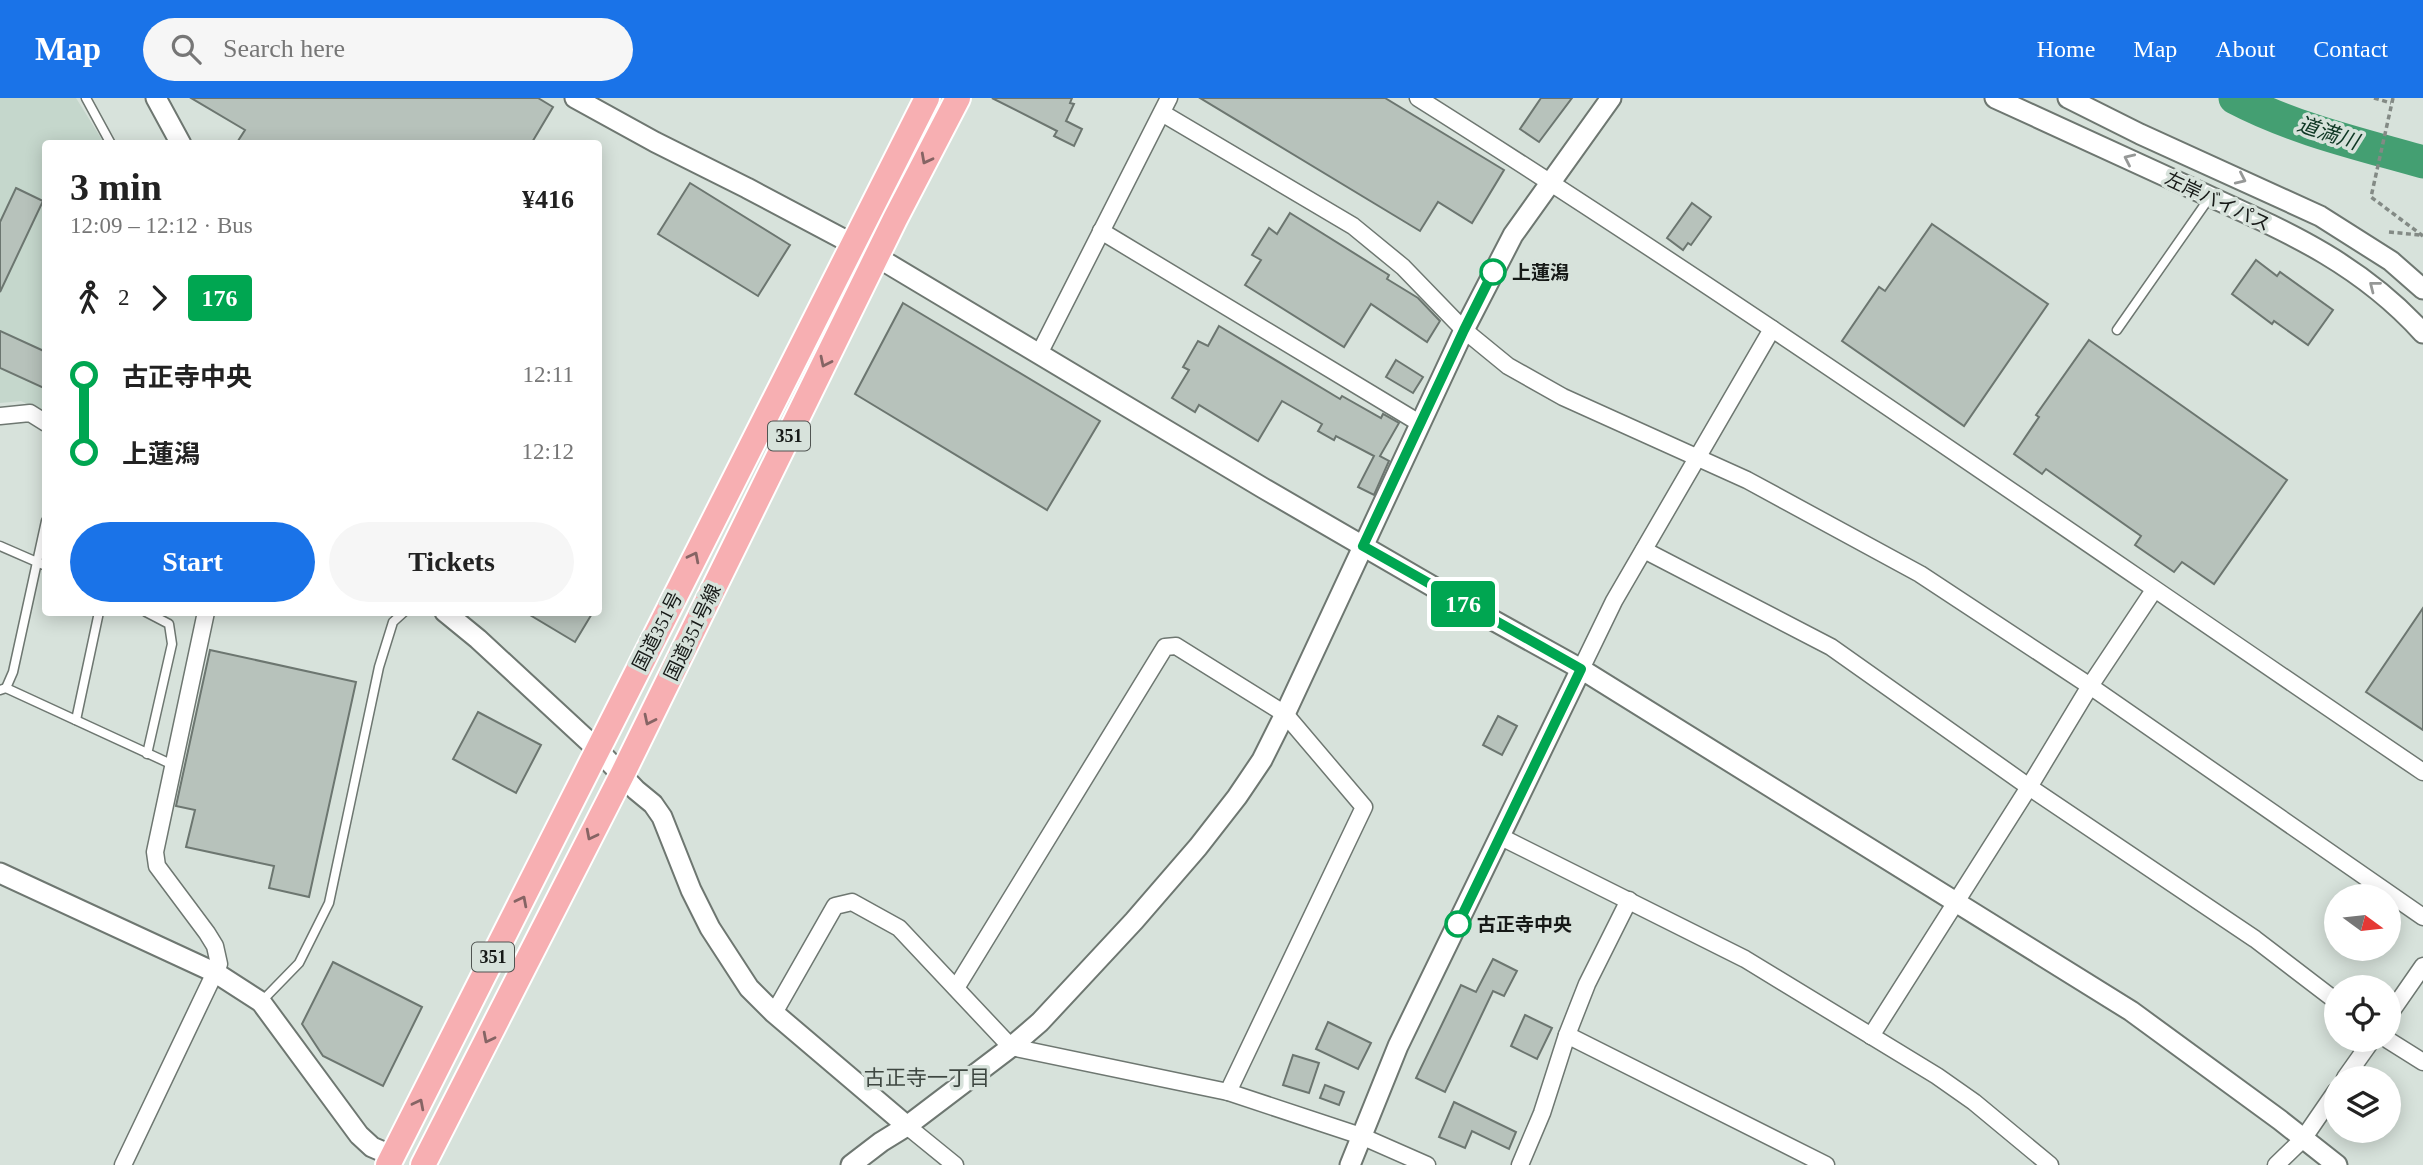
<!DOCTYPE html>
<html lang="en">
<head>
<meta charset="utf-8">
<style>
  :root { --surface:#fff; --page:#f6f6f6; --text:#222; --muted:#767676; --accent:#1a73e8 }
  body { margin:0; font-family:"Times New Roman","Noto Sans JP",serif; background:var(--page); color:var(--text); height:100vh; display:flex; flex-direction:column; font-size:26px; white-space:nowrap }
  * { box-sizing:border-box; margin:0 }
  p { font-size:23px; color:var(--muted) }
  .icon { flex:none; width:38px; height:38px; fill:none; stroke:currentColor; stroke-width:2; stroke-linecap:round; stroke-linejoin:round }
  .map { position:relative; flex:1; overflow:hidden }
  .sheet { position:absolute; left:42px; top:42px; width:560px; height:476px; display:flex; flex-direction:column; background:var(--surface); border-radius:7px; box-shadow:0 4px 18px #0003 }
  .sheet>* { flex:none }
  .badge { padding:0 14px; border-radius:5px; font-size:24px; line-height:46px }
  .needle { width:46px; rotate:105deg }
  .buttons { position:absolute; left:2324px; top:786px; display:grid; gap:14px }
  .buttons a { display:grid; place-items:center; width:77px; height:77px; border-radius:50%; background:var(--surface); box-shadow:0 4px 18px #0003; font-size:35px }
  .map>.badge { position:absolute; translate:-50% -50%; box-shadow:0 0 0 4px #fff }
  .legs { display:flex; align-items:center; gap:10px; height:77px; padding:0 28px; font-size:23px }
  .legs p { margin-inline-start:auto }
  .head { display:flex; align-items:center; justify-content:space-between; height:119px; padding:0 28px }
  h1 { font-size:38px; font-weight:600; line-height:52px }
  .button { display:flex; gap:14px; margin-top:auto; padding:14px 28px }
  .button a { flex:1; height:80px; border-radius:42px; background:var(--accent); color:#fff; font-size:28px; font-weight:600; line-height:80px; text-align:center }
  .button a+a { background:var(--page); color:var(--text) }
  ul { padding:0 28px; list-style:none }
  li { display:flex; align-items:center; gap:24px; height:77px; font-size:26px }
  li i { display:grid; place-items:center; width:10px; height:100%; margin:0 9px; background:currentColor }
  li i::after { content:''; width:18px; height:18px; margin:-9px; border:5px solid; border-radius:50%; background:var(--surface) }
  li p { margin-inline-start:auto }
  li:first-child i { background:linear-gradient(#0000 50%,currentColor 0) }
  li:last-child i { background:linear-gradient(currentColor 50%,#0000 0) }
  header { display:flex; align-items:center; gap:42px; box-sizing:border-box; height:98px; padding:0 35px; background:var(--accent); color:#fff }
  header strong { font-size:33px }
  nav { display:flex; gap:38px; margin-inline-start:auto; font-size:24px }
  .search { width:490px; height:63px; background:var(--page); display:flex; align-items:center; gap:18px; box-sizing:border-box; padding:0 24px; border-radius:38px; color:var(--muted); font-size:26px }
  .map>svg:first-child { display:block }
  .built { fill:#c5d7cc }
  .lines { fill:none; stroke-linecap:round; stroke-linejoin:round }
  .river { stroke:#449f72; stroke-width:33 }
  .building { fill:#b7c2bb; stroke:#6c7670; stroke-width:2 }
  .service-casing { stroke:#6e7771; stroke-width:11 }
  .minor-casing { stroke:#6e7771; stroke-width:19 }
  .tertiary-casing { stroke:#6e7771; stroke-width:23 }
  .trunk-casing { stroke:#fff; stroke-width:28 }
  .path { stroke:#838a85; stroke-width:3.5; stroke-dasharray:5 3.5; stroke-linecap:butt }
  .service { stroke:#fff; stroke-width:8 }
  .minor { stroke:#fff; stroke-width:16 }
  .tertiary { stroke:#fff; stroke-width:19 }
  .trunk { stroke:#f7afb2; stroke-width:24 }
  .oneway { stroke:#866464 }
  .oneway2 { stroke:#969897 }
  .line-1-casing { stroke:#fff; stroke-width:16 }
  .line-1 { stroke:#00a651; stroke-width:10 }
  .stop-1-dot { fill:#fff; stroke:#00a651; stroke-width:3.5 }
  .labels { text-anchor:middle; stroke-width:7; stroke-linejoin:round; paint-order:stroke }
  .shield { fill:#d7e2db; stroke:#505552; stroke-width:2 }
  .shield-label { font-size:18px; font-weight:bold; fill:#161917 }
  .street-label { font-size:19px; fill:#161917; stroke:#d7e2db }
  .stop-label { font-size:19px; font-weight:bold; fill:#161917; stroke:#d7e2db; text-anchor:start }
  .water-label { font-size:21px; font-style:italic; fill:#0e3623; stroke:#d7e2db }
  .neighbourhood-label { font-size:21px; fill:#3e4741; stroke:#d7e2db }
</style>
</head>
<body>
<header>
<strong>Map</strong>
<div class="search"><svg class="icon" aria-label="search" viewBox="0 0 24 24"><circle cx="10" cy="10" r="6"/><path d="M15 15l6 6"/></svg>Search here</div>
<nav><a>Home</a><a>Map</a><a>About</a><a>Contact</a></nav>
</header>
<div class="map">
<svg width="2423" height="1067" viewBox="0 0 2423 1067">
  <rect width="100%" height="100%" fill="#d7e2db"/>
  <path class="built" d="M0,0h76l28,45 -58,1 -1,269 -24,-12 -21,2z"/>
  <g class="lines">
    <path class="river" d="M2235,0c59,31 125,46 188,64"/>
  </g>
  <g class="building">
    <path d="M191,0h347l15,9 -22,37h-295l9,-14z"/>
    <path d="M992,0h80l-2,5 4,1 -8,17 16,8 -8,17 -20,-10 3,-5z"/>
    <path d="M1200,0h185l119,72 -32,53 -34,-21 -18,29z"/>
    <path d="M1541,0h31l-33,44 -19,-13z"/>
    <path d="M690,85l100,62 -32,51 -100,-62z"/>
    <path d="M16,90l27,13 -43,91v-70z"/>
    <path d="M1692,105l19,14 -20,28 -3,-2 -5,7 -16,-12z"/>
    <path d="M1290,115l99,62 -2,4 31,19 22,23 -13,21 -56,-38 -27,43 -99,-62 16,-25 -9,-5 17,-27 8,6z"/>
    <path d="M1932,126l116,80 -84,122 -122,-85 37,-54 6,4z"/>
    <path d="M2256,162l21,16 3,-4 53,38 -25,35 -34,-24 -2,3 -40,-30z"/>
    <path d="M903,205l197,118 -53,89 -192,-116z"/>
    <path d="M1219,228l121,73 2,-3 39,22 2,-4 16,9 -19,33 9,5 -15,34 -16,-8 16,-31 -38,-20 -2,4 -16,-9 4,-7 -40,-23 -24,40 -59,-36 -4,7 -23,-14 17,-28 -6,-3 15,-26 10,5z"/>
    <path d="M0,233l46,21v37l-46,-21z"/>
    <path d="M2089,242l198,140 -73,104 -32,-22 -8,10 -39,-27 6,-9 -95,-67 -4,5 -28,-20 25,-37 -3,-2z"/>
    <path d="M1396,262l27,17 -10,16 -27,-16z"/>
    <path d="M2423,510v122l-57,-38z"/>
    <path d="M525,514h68l-18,30z"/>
    <path d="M210,552l146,32 -47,215 -40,-9 5,-22 -88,-19 9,-37 -19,-4z"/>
    <path d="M478,614l63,33 -25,48 -63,-34z"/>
    <path d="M1498,618l19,10 -15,29 -19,-10z"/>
    <path d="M1493,861l24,12 -13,25 -11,-5 -48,101 -29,-14 45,-93 15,7z"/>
    <path d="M333,864l89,45 -39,79 -60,-30 -21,-32z"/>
    <path d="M1525,917l27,13 -15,31 -26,-13z"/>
    <path d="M1328,924l43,21 -13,26 -42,-20z"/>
    <path d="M1293,957l26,8 -10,30 -26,-8z"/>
    <path d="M1325,987l19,7 -5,13 -19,-7z"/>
    <path d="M1454,1004l62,30 -7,17 -37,-18 -7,17 -26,-11z"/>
  </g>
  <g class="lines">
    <defs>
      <g id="service">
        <path d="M86,0l25,46"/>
        <path d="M2117,232l93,-133"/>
        <path d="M0,448l46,20"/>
        <path d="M146,514l23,12 3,20 -25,110"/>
        <path d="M6,590l7,-16 33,-151"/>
        <path d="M0,592l6,-2 167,77"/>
        <path d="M76,622l23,-108"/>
        <path d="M261,904l38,-39 30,-60 50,-236 14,-45 11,-10"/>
      </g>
      <g id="minor">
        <path d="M1418,0c341,215 671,448 1005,674"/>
        <path d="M1162,15l191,113 50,41 61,63 44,36 55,31 184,83 173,94 170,112 333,231"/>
        <path d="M1101,133l320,193"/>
        <path d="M1039,256l130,-256"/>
        <path d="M0,318l30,-3 16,10"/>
        <path d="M1644,452l187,97 198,140 226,152 81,62"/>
        <path d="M1581,571l33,-68 158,-272"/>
        <path d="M1501,739l244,122 192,117 37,26 76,63"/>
        <path d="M956,890l209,-341 11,-1 109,68 79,93 -136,285"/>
        <path d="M774,915l61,-107 17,-4 47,26 112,119 217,45 133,44 66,29"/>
        <path d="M2389,917l34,-49"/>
        <path d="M1567,937l259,130"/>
        <path d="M1871,938l158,-249 61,-101 64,-96"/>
        <path d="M2388,942l35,22"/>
        <path d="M2345,980l27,-38"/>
        <path d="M907,1028l48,39"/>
        <path d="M123,1067l96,-201 -4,-18 -8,-13 -50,-67 -2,-14 51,-240"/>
        <path d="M1520,1067l22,-52 25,-78 20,-51 42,-84"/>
        <path d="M2276,1067l27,-26 33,-48"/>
      </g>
      <g id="tertiary">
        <path d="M156,0l25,46"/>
        <path d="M575,0l80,44 92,46 130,69 386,231 181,105 137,76 550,342 149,109 57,45"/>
        <path d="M1995,0c65,30 130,59 194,89 89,41 167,72 234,146"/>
        <path d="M2068,0l72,36 180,82 71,45 32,28"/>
        <path d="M445,514l33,27 120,111 38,40 17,14 9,13 29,73 19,38 39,60 25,25 133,113"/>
        <path d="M0,775l216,100 45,29 98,133 13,12 21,9"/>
        <path d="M851,1067l30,-23 26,-16 104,-79 29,-25 94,-101 64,-74 39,-50 25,-37 23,-46 179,-384 49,-95 98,-137"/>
        <path d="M1350,1067l48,-119 183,-377"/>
      </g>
      <g id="trunk">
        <path d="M388,1067l539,-1067"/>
        <path d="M423,1067l199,-390 273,-556 63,-121"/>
      </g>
    </defs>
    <use href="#service" class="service-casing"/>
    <use href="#minor" class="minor-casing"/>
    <use href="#tertiary" class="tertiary-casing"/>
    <use href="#trunk" class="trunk-casing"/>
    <g class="path">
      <path d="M2374,0l17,5"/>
      <path d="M2393,0l-22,99 52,39"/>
      <path d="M2389,134l31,3"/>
    </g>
    <use href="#service" class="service"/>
    <use href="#minor" class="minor"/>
    <use href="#tertiary" class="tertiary"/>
    <use href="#trunk" class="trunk"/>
  </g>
  <defs><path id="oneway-chevron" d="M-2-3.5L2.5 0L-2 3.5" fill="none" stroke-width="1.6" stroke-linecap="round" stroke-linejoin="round" transform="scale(1.75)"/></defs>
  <g class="oneway">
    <use href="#oneway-chevron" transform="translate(926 61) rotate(118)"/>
    <use href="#oneway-chevron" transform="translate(825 264) rotate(116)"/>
    <use href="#oneway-chevron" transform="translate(694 459) rotate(-63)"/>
    <use href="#oneway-chevron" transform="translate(649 622) rotate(116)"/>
    <use href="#oneway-chevron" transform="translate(591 737) rotate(117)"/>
    <use href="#oneway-chevron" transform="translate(522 803) rotate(-63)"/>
    <use href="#oneway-chevron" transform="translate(488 940) rotate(117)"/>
    <use href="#oneway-chevron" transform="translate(419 1006) rotate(-63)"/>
  </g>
  <g class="oneway2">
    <use href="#oneway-chevron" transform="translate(2129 61) rotate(-155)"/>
    <use href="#oneway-chevron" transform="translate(2241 81) rotate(25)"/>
    <use href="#oneway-chevron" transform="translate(2374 188) rotate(-142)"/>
  </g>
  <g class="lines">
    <defs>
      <path id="line-1" d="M1458,826l123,-255 -218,-123 101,-216 29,-58"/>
    </defs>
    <use href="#line-1" class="line-1-casing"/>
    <use href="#line-1" class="line-1"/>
  </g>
  <g class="stop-1-dot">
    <circle cx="1493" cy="174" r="12"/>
    <circle cx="1458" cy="826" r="12"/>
  </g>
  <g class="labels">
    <g class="shield">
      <rect x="768" y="323.5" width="42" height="29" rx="5"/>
      <rect x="472" y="844.5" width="42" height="29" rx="5"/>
    </g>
    <g class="shield-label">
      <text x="789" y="344">351</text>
      <text x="493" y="865">351</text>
    </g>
    <g class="street-label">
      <text transform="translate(2218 103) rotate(25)" y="7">左岸バイパス</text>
      <text transform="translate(657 533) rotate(-63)" y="7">国道351号</text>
      <text transform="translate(692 534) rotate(-64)" y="7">国道351号線</text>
    </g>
    <g class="stop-label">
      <text x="1512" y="181">上蓮潟</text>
      <text x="1477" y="833">古正寺中央</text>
    </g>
    <g class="water-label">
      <text transform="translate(2328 35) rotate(18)" y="7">道満川</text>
    </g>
    <g class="neighbourhood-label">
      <text x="927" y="987">古正寺一丁目</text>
    </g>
  </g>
</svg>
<div class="buttons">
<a><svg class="needle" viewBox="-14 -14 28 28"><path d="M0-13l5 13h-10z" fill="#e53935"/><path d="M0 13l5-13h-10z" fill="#767676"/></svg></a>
<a><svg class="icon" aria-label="locate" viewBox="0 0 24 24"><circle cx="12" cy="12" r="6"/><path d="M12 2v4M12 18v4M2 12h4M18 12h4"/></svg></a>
<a><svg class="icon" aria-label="layers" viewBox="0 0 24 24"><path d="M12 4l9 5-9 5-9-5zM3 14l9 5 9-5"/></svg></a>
</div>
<b class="badge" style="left:1463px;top:506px;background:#00a651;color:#fff">176</b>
<section class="sheet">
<div class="head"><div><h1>3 min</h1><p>12:09 – 12:12 · Bus</p></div><b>¥416</b></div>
<div class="legs"><svg class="icon" aria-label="walk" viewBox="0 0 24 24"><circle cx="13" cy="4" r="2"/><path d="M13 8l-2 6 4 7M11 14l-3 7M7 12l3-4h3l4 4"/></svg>2<svg class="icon" aria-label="forward" viewBox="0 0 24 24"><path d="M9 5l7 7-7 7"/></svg><b class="badge" style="background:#00a651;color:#fff">176</b></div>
<ul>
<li><i style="color:#00a651"></i><b>古正寺中央</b><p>12:11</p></li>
<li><i style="color:#00a651"></i><b>上蓮潟</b><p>12:12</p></li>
</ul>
<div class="button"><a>Start</a><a>Tickets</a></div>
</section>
</div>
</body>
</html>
